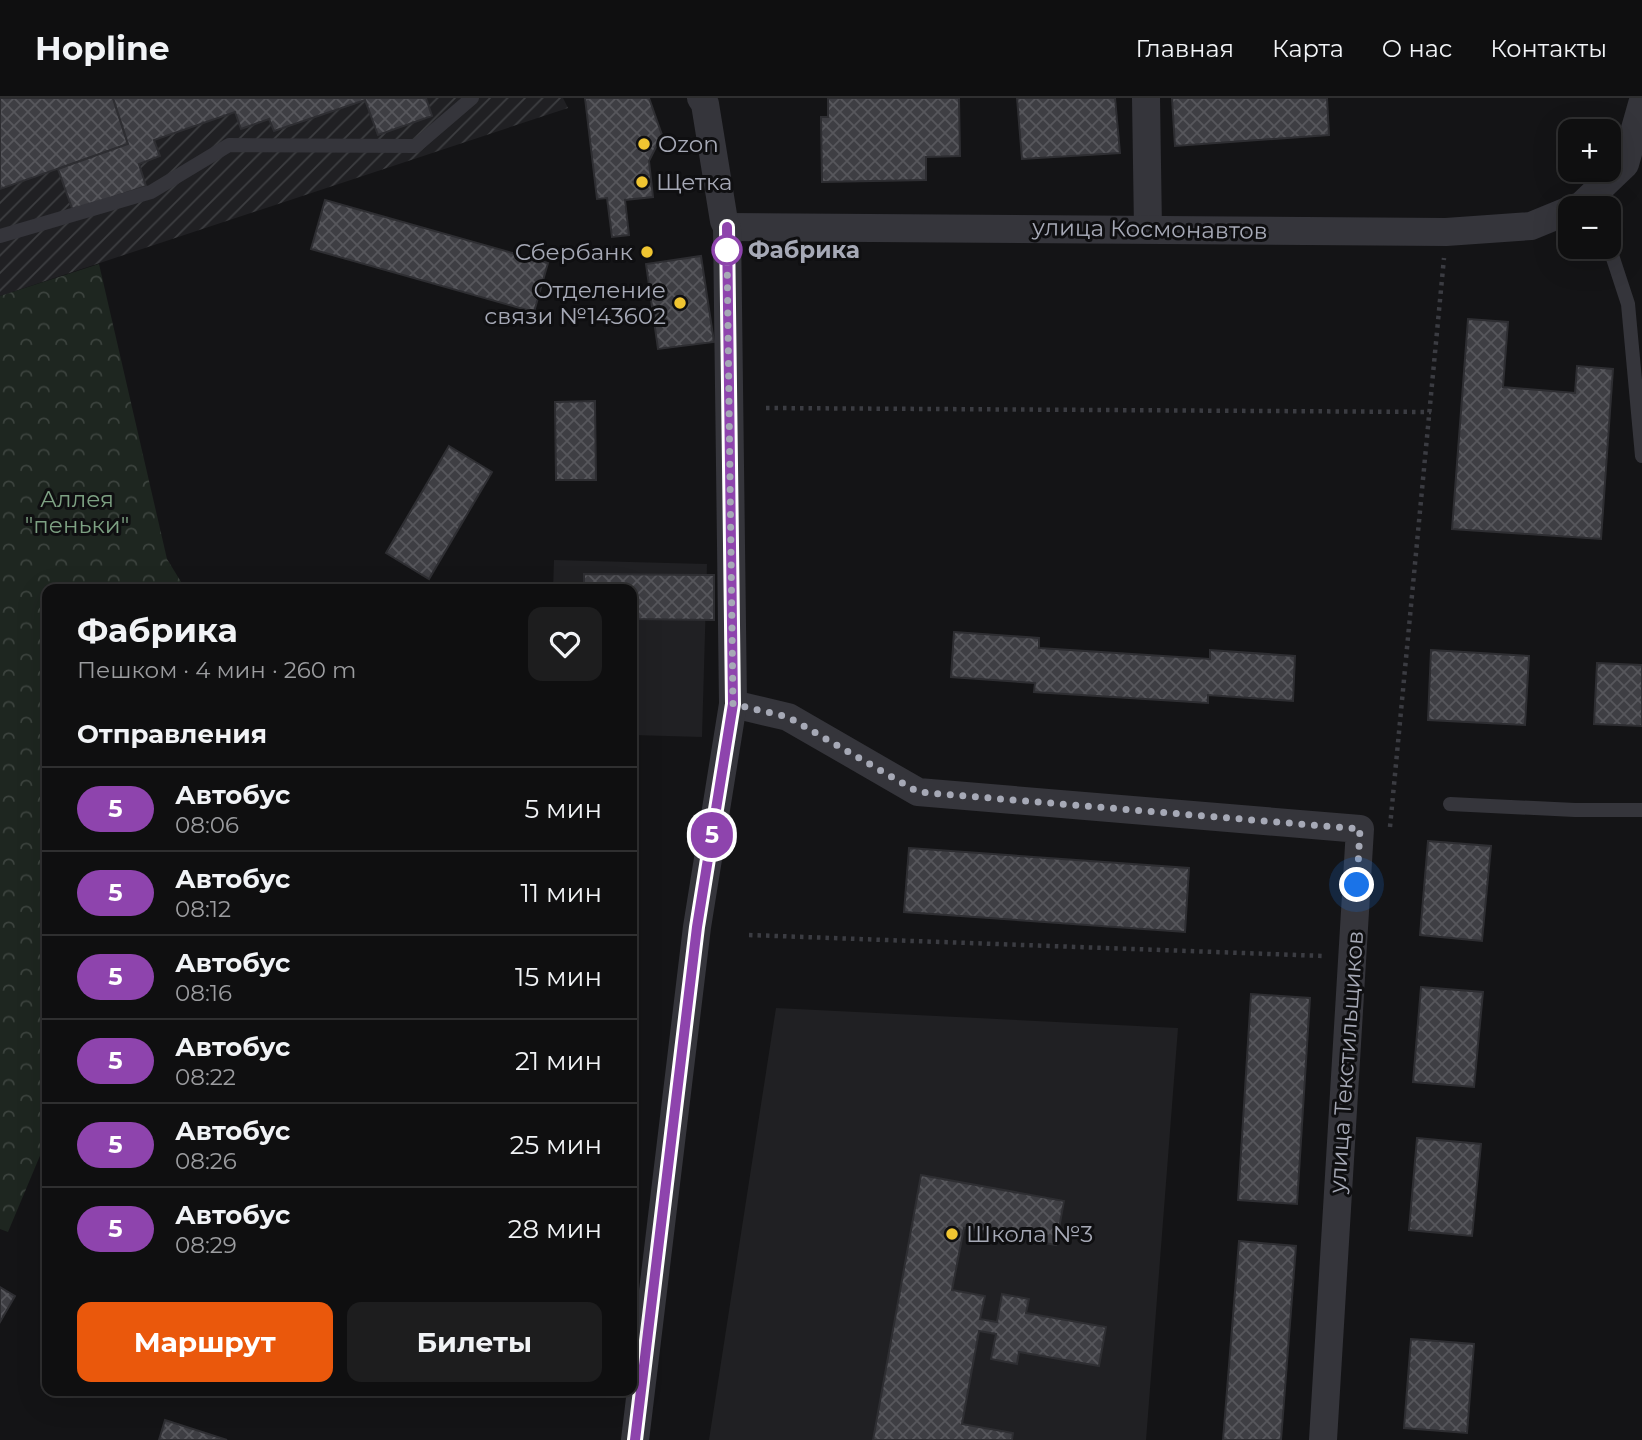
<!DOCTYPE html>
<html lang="ru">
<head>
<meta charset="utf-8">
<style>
  :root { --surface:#0f0f10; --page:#1d1d1e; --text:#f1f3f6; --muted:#9b9c9f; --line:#2f2f30; --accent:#ea580c }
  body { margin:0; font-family:Montserrat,sans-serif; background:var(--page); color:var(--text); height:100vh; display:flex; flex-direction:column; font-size:26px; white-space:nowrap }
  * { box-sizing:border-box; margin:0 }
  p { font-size:23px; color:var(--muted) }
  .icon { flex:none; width:38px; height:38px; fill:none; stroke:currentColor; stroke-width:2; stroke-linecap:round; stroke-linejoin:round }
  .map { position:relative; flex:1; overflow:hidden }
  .drawer { position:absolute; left:42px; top:486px; width:595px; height:812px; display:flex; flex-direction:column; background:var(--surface); border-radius:14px; box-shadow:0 7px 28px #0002,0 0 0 2px var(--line) }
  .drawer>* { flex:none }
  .badge { padding:0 14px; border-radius:23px; font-size:24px; line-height:46px }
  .buttons { position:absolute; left:1558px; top:21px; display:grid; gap:14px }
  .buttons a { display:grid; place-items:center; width:63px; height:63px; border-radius:14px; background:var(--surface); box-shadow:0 7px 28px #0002,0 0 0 2px var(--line); font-size:35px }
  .you { position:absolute; width:35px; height:35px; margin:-18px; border:5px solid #fff; border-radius:50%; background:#1a73e8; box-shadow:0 0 0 10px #1a73e833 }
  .map>.badge { position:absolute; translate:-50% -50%; box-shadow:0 0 0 4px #fff }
  h2 { padding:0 35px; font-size:26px; line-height:63px }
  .round { display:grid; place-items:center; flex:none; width:74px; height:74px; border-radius:14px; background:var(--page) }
  .summary { display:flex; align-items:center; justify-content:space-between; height:119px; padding:0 35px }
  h1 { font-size:33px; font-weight:700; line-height:52px }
  .cta { display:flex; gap:14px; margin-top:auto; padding:14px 35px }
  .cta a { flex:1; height:80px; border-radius:14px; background:var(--accent); color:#fff; font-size:28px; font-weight:700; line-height:80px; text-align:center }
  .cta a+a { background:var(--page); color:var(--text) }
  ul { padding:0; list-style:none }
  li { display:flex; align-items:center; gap:21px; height:84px; padding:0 35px; border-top:2px solid var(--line) }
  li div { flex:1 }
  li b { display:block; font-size:26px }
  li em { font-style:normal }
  li .badge { min-width:77px; font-weight:700; text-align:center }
  header { display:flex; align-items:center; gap:42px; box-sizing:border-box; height:98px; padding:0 35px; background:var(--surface); border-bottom:2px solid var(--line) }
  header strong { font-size:33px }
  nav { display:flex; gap:38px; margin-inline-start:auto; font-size:24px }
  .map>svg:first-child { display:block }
  .built { fill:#202023 }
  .industrial { fill:url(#industrial-furrows) }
  .park { fill:url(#park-crowns) }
  .building { fill:url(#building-cross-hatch); stroke:#2e2e32; stroke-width:2 }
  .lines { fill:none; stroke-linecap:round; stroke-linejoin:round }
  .path { stroke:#3b3c42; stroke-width:4.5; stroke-dasharray:3.5 5; stroke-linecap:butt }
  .service { stroke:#35353b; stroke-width:14 }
  .minor { stroke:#35353b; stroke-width:28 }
  .line-casing { stroke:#fff; stroke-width:16 }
  .line { stroke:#8e44ad; stroke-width:10 }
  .walk { stroke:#a6a9b6; stroke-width:7; stroke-dasharray:0 12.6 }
  .poi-dot { fill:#f0c531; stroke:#0f0f11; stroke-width:2.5 }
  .stop-dot { fill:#fff; stroke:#8e44ad; stroke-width:3.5 }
  .labels { text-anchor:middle; stroke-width:6; stroke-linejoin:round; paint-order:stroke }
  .poi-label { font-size:23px; fill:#a6a9b6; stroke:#0f0f11; text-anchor:start }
  .street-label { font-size:23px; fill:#a6a9b6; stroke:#0f0f11 }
  .stop-label { font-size:23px; font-weight:bold; fill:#a6a9b6; stroke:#0f0f11; text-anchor:start }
  .park-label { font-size:23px; fill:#7da183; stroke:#0f0f11 }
</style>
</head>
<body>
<header>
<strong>Hopline</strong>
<nav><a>Главная</a><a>Карта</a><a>О нас</a><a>Контакты</a></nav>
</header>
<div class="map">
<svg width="1642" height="1342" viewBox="0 0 1642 1342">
  <defs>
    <pattern id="industrial-furrows" width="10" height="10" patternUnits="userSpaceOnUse" patternTransform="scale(1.75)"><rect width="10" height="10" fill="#202023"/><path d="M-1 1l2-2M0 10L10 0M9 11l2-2" fill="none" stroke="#3d3e41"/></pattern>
    <pattern id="park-crowns" width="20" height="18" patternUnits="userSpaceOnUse" patternTransform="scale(1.75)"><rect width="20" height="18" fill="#1e2620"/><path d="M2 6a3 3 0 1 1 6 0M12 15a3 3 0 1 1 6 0" fill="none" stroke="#3c433e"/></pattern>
    <pattern id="building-cross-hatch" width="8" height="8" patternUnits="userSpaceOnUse" patternTransform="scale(1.75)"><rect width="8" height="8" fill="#3e3e43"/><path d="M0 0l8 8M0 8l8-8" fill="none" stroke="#57575c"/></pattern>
  </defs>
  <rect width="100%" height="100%" fill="#141416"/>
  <g class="built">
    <path d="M554,462l153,4 -5,173 -70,-2v-145h-79z"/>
    <path d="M776,910l402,20 -32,412h-437z"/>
  </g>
  <path class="industrial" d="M0,0h563l5,10 -568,188z"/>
  <path class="park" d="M99,166l68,295 19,31h-139v549l-39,93 -8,-3v-933z"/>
  <g class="building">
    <path d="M0,0h113l15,46 -128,45z"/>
    <path d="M113,0h313l6,18 -54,19 -13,-35 -91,31 -5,-12 -28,10 -6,-17 -81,28 6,16 -21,8 7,22 -73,25 -15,-42 70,-25z"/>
    <path d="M585,0h64l13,37 -13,26 4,36 -28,3 4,35 -17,2 -5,-39 -10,1z"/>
    <path d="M828,0h131l1,58 -34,1v23l-104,2 -1,-65h7z"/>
    <path d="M1017,0h98l5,55 -98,6z"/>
    <path d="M1172,0h155l2,37 -154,11z"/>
    <path d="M325,102l223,63 -14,49 -223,-63z"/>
    <path d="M701,158l13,86 -56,7 -12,-85z"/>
    <path d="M1468,221l40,3 -5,65 72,6 2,-27 36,3 -12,170 -149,-10z"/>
    <path d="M595,303l1,79h-40l-1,-78z"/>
    <path d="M449,348l43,26 -63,107 -43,-26z"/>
    <path d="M584,476l130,1v45l-82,-1v-29h-48z"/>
    <path d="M954,534l85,6v10l171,11v-9l85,6 -2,45 -85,-6v8l-174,-11 1,-9 -84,-6z"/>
    <path d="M1431,552l98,6 -4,69 -97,-5z"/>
    <path d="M1597,565l45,2v61l-48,-2z"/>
    <path d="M1428,743l63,5 -9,95 -62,-6z"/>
    <path d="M909,750l280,20 -4,64 -281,-20z"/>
    <path d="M1421,889l62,5 -9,95 -61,-5z"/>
    <path d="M1251,896l59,4 -13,206 -59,-4z"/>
    <path d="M1417,1040l64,6 -9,92 -63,-6z"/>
    <path d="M921,1077l143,26 -8,44 -92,-17 -12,62 33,6 -5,23 17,3 5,-28 27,5 -3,14 80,14 -7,39 -80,-14 -2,12 -26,-5 5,-25 -17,-3 -17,93 51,9 -1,7h-139z"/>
    <path d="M1239,1143l57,5 -15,194h-58z"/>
    <path d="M0,1189l15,9 -15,26z"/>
    <path d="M1411,1241l63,5 -7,89 -63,-5z"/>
    <path d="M165,1322l62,20h-68z"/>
  </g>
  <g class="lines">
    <g class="path">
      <path d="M766,310l665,4"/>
      <path d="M1390,729l54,-569"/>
      <path d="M749,837l576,21"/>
    </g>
    <g class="service">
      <path d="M0,138l151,-44 78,-47 187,1 56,-48"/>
      <path d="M1608,145l20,61 14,152"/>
      <path d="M1450,706l125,6h67"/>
    </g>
    <g class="minor">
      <path d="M1146,0l2,131"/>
      <path d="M1574,110l7,-2 44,-42 17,-60"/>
      <path d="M727,129l719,5 85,-6 39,-16"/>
      <path d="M733,606l55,13 130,75 442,37 -37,611"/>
      <path d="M635,1342l62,-513 36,-223 -6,-477 -3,-6 -19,-117 -4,-6"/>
    </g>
  </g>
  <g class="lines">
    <defs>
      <path id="line" d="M635,1342l62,-513 36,-223 -6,-477"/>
    </defs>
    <use href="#line" class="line-casing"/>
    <use href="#line" class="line"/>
    <path class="walk" d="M727,152l6,454 55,13 130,75 442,37 -3,56"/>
  </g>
  <g class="poi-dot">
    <circle cx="644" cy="46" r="7"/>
    <circle cx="642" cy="84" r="7"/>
    <circle cx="647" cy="154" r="7"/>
    <circle cx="680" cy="205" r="7"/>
    <circle cx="952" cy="1136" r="7"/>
  </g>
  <circle class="stop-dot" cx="727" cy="152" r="14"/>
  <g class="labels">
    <g class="poi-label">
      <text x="658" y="54">Ozon</text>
      <text x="656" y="92">Щетка</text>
      <text x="633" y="162" text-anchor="end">Сбербанк</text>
      <text x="666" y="200" text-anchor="end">Отделение<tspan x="666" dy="26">связи №143602</tspan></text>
      <text x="966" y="1144">Школа №3</text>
    </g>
    <g class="street-label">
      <text transform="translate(1150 131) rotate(1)" y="8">улица Космонавтов</text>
      <text transform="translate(1346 964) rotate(-86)" y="8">улица Текстильщиков</text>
    </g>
    <g class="stop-label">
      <text x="748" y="160">Фабрика</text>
    </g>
    <g class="park-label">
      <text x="77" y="409">Аллея<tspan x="77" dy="26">"пеньки"</tspan></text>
    </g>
  </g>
</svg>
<div class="buttons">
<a>+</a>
<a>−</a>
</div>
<div class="you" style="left:1357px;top:787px"></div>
<b class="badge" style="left:712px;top:737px;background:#8e44ad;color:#fff">5</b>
<section class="drawer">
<div class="summary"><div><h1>Фабрика</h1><p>Пешком · 4 мин · 260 m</p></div><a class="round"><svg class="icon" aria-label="heart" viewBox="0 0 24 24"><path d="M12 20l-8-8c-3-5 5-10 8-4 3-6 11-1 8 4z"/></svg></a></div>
<h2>Отправления</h2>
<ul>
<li><span class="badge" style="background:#8e44ad;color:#fff">5</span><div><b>Автобус</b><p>08:06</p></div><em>5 мин</em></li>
<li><span class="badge" style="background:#8e44ad;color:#fff">5</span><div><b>Автобус</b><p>08:12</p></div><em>11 мин</em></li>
<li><span class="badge" style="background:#8e44ad;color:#fff">5</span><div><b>Автобус</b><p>08:16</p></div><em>15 мин</em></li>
<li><span class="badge" style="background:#8e44ad;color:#fff">5</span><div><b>Автобус</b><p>08:22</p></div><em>21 мин</em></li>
<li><span class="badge" style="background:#8e44ad;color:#fff">5</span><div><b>Автобус</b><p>08:26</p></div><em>25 мин</em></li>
<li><span class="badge" style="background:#8e44ad;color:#fff">5</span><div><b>Автобус</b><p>08:29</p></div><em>28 мин</em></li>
</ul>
<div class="cta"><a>Маршрут</a><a>Билеты</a></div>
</section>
</div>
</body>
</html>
